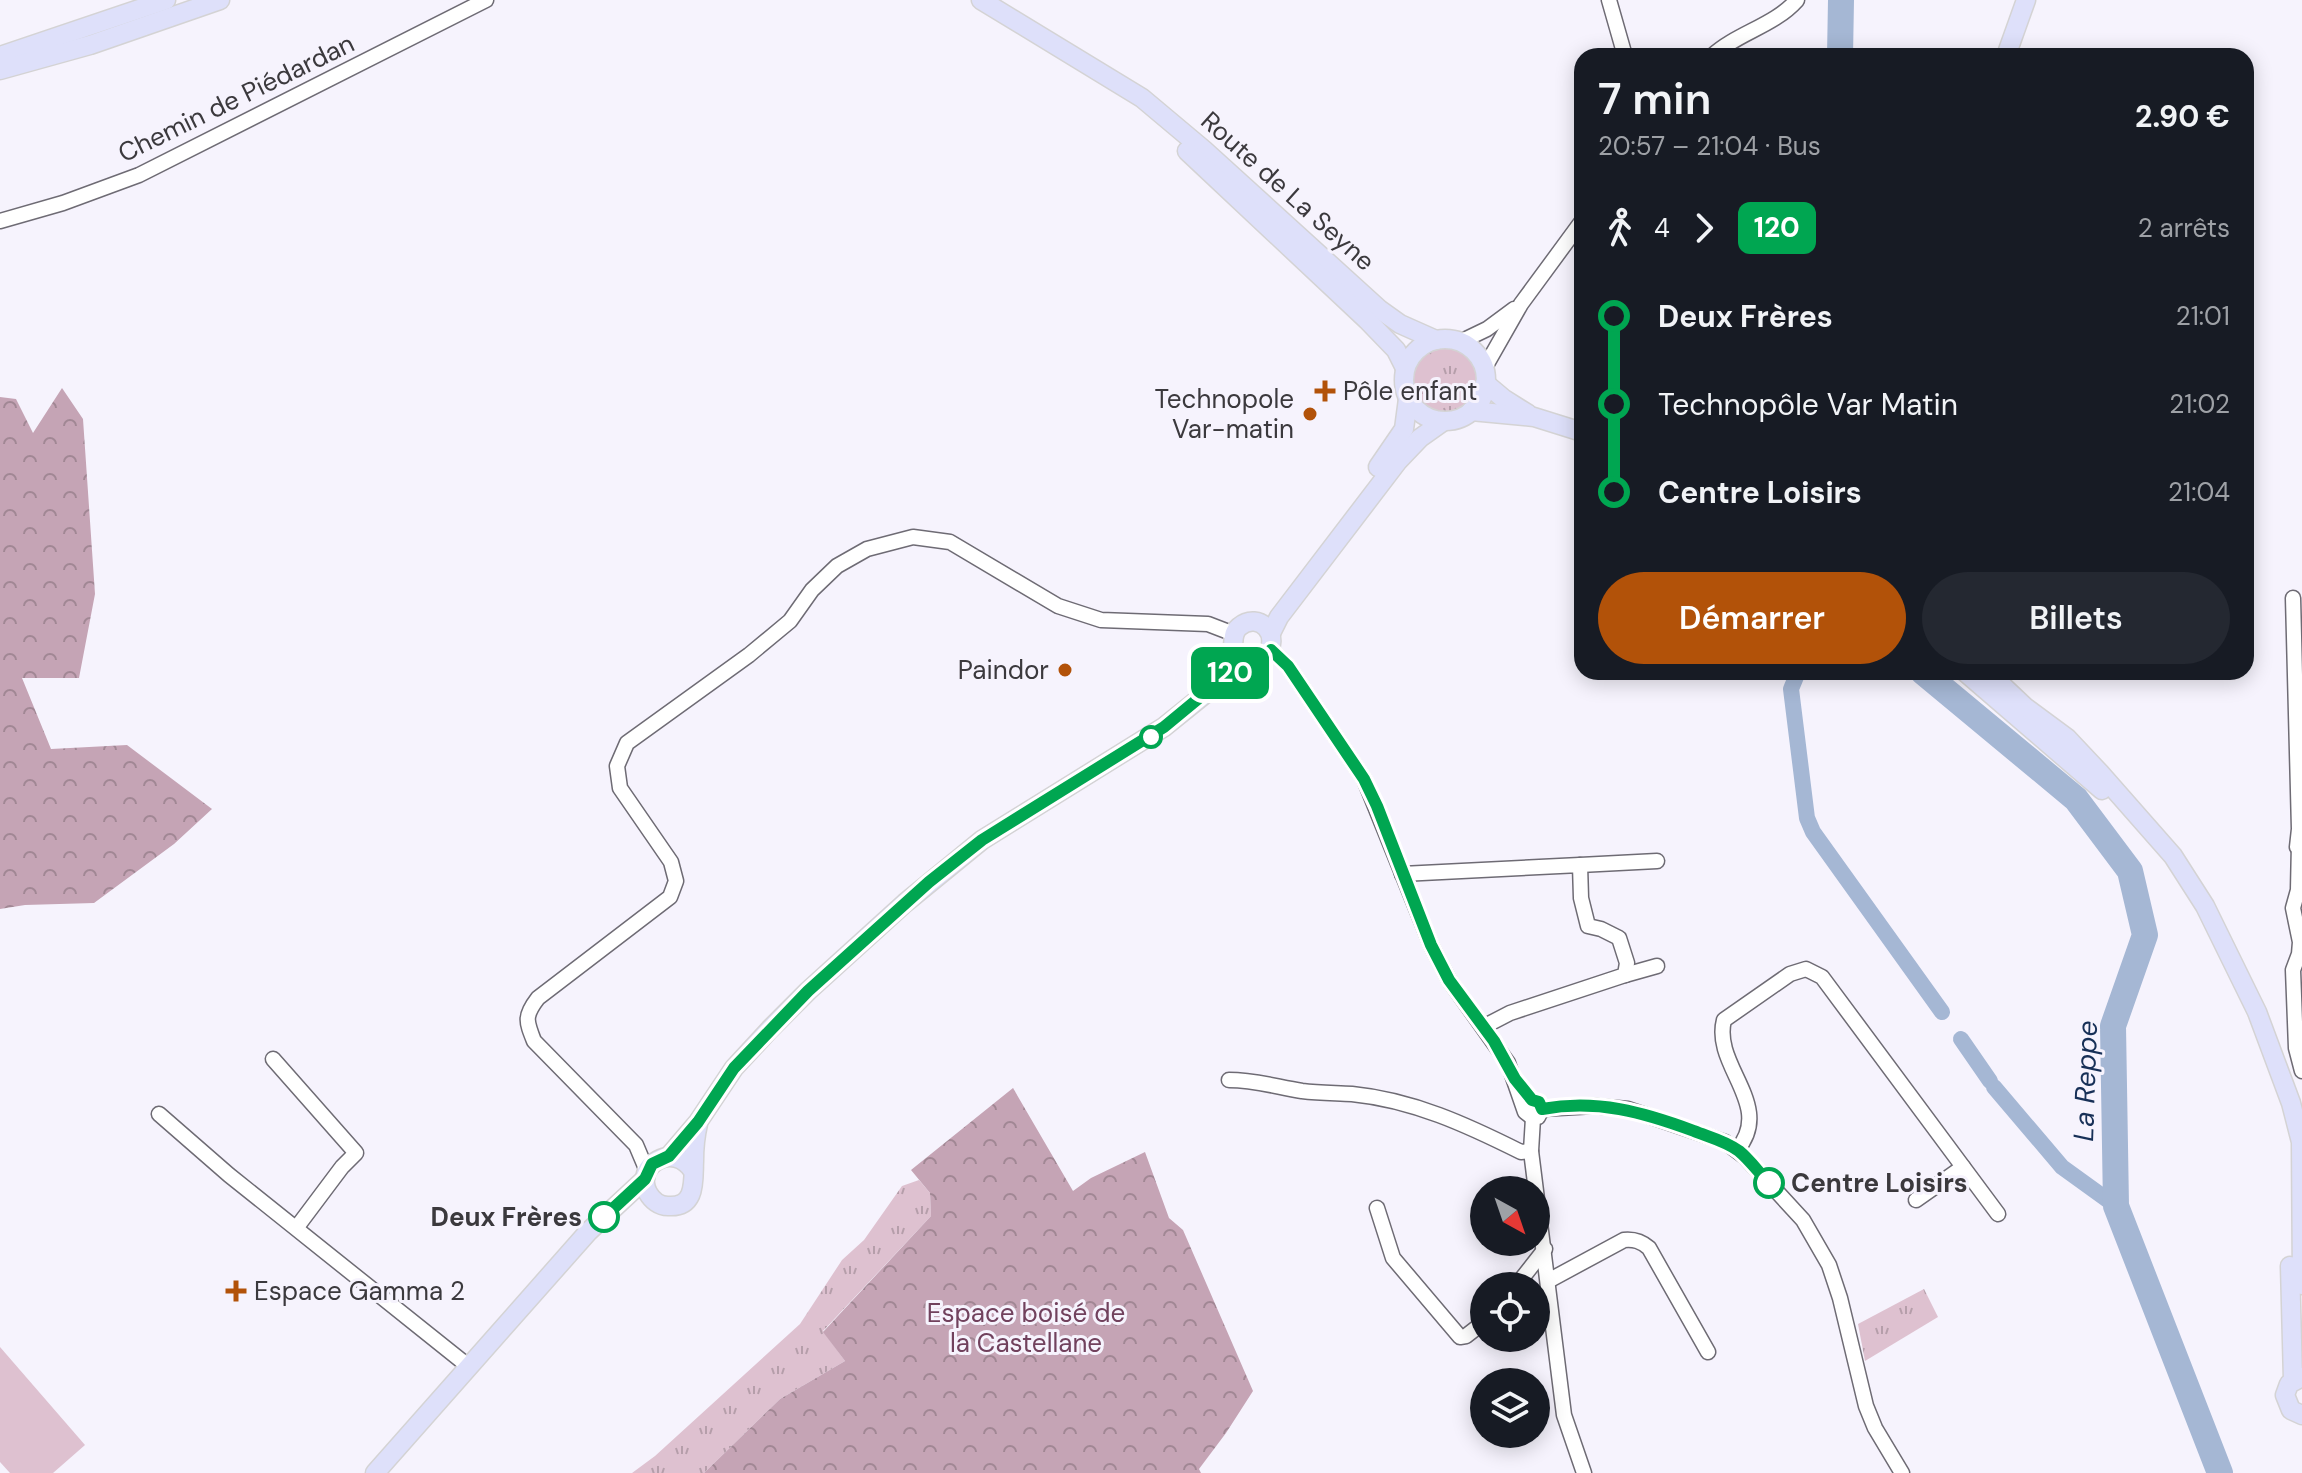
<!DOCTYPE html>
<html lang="fr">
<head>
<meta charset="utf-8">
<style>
  :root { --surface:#171b24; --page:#242831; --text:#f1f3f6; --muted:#9ea1a6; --accent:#b25209 }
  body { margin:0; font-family:"DM Sans",sans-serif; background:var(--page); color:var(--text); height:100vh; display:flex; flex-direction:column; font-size:30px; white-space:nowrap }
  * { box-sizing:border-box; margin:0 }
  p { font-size:26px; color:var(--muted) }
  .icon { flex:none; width:44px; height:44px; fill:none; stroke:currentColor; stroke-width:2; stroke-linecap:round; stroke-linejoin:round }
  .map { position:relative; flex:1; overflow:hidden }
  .panel { position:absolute; left:1574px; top:48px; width:680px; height:632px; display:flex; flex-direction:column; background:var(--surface); border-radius:24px; box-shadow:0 4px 20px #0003 }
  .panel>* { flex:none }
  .badge { padding:0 16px; border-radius:12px; font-size:28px; line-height:52px }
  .needle { width:52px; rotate:140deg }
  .controls { position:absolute; left:1470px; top:1176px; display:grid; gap:16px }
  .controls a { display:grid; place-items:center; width:80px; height:80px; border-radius:50%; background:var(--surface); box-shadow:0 4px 20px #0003; font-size:40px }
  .map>.badge { position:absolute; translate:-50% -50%; box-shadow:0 0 0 4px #fff }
  .legs { display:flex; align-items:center; gap:12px; height:88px; padding:0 24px; font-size:26px }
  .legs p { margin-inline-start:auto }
  .overview { display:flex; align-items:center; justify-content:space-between; height:136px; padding:0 24px }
  h1 { font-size:44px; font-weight:600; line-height:60px }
  .cta { display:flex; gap:16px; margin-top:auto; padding:16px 24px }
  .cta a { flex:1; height:92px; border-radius:48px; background:var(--accent); color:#fff; font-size:32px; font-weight:600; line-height:92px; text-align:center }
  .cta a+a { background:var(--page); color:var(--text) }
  ul { padding:0 24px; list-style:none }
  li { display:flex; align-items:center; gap:28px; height:88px; font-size:30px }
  li i { display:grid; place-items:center; width:12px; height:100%; margin:0 10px; background:currentColor }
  li i::after { content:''; width:20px; height:20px; margin:-10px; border:6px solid; border-radius:50%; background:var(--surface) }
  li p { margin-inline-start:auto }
  li:first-child i { background:linear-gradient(#0000 50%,currentColor 0) }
  li:last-child i { background:linear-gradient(currentColor 50%,#0000 0) }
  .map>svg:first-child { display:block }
  .grass { fill:url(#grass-tufts) }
  .forest { fill:url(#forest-crowns) }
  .pitch { fill:#dec1d0 }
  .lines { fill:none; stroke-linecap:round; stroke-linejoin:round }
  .canal { stroke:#a5b7d4; stroke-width:16 }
  .river { stroke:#a5b7d4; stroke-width:26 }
  .minor-casing { stroke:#6e6b74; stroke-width:17 }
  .major-casing { stroke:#d4d3d4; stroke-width:21 }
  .minor { stroke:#fff; stroke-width:14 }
  .major { stroke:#dee0fa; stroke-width:18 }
  .line-1-casing { stroke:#fff; stroke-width:18 }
  .line-1 { stroke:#00a651; stroke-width:12 }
  .poi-dot { fill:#b25209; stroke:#f6f3fd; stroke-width:3 }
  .stop-1-dot { fill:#fff; stroke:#00a651; stroke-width:4 }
  .labels { text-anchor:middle; stroke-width:6; stroke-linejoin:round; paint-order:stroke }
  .street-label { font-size:26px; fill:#3b393d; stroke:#f6f3fd }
  .poi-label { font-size:26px; fill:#3b393d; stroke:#f6f3fd; text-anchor:start }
  .stop-label { font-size:26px; font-weight:bold; fill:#3b393d; stroke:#f6f3fd; text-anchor:start }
  .park-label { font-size:26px; fill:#71415d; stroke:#f6f3fd }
  .water-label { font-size:28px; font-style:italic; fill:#173057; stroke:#f6f3fd }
</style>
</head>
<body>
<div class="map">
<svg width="2302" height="1473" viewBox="0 0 2302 1473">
  <defs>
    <pattern id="grass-tufts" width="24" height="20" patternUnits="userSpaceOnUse" patternTransform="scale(2)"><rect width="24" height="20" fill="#dec1d0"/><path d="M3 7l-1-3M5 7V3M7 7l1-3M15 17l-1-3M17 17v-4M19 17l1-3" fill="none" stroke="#b59eaa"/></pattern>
    <pattern id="forest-crowns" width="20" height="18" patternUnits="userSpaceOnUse" patternTransform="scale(2)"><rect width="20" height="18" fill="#c5a4b5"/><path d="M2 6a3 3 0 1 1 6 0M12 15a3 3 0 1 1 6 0" fill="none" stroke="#a18794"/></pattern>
  </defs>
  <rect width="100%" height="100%" fill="#f6f3fd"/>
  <g class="grass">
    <circle cx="1445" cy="380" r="41"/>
    <path d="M919,1180l11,13 1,23 -108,115 22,30 -65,38 -76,74h-72l23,-17 145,-132 42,-64 22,-20 38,-54z"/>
    <path d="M1924,1289l14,28 -73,44 -7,-37z"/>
  </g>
  <g class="forest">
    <path d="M62,388l21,31 12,175 -16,84h-57l29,71 76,-4 85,64 -38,35 -80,59 -69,2 -25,4v-512l16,2 17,34z"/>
    <path d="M1013,1088l60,103 18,-13 54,-26 24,66 14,12 70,161 -27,42 -27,36 2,4h-497l76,-74 65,-38 -22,-29 108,-116 -1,-23 -19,-23z"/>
  </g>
  <path class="pitch" d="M0,1347l85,98 -32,28h-43l-10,-11z"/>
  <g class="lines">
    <g class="canal">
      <path d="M1798,672l-7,17 16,129 6,14 129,180"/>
      <path d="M1961,1039l29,42"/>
      <path d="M1994,1087l68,80 54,39"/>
    </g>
    <g class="river">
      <path d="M1840,56l1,-56"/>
      <path d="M1923,672l153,127 54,72 15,64 -32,91 3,180 104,267"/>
    </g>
    <defs>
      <g id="minor">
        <path d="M1609,0l16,56"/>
        <path d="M1712,56c25,-23 62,-30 85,-56"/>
        <path d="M0,221l63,-18 76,-28 347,-175"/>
        <path d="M1460,342l27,-13 27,-20"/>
        <path d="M1484,369l37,-65 61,-83"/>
        <path d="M2293,598l6,231 -2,18 5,4"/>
        <path d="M1271,650l17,16 76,113 67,166 18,35 59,83 17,49 8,6 5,-1 4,-8"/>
        <path d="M2299,843l-1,47 -5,18 7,34 -1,12 -6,16 3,78 6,23"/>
        <path d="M1580,865l77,-4"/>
        <path d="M1402,874l178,-9 1,33 7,28 13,3 18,9 8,25 -2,12 -115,38 -27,14"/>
        <path d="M1625,975l32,-9"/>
        <path d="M273,1059l83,94 -14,14 -45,60"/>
        <path d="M1229,1080c26,0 48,7 73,11 17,2 33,2 50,3 61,6 115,31 169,58l10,-1"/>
        <path d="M1542,1109l52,-3 34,3 97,33 20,15 58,63 26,45 11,33 26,108 9,22 27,45"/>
        <path d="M159,1114l70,61 239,191"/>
        <path d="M1533,1118l-2,33 33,264 20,58"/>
        <path d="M1737,1150c38,-45 -25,-84 -13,-130l66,-46 16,-5 16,8 176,237"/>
        <path d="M647,1171l-11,-26 -102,-104c-8,-20 -10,-25 4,-43l132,-101 6,-16 -5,-19 -51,-74 -3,-22 10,-23 122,-88 41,-34 22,-31 25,-24 30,-17 46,-12 37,5 108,64 43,14 107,4 26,10"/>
        <path d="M1916,1200l47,-33"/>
        <path d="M1377,1208l16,50 67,79 6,-1 18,-14"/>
        <path d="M1548,1281l76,-41c10,-1 17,1 25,8l59,104"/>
        <path d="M1516,1286l29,-37"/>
      </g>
      <g id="major">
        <path d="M981,0l161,98 62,52 175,159 21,15 36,16"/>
        <path d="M0,56l166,-56"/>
        <path d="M2006,56l20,-56"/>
        <path d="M0,70l90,-25 130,-45"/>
        <path d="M1187,151l180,169 29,30 9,18"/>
        <circle cx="1445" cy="380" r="41"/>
        <path d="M1485,383l19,16 24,15"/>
        <path d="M1471,411l63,6 48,15"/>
        <path d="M1378,467l26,-38 4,-30"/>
        <path d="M1271,633l8,-16 119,-156 22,-23 24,-17"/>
        <path d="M1965,672l137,118"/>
        <path d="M1988,672l37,35 42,31 33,35 73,83 32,50 52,106 34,91 10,39 1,143"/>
        <path d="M669,1156l29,-34 36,-54 36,-39 38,-38 97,-88 77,-63 182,-113 82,-66 18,-3c20,-22 -5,-48 -25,-31 -8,7 -4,15 -7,23 -5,16 -18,30 -28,43"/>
        <path d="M693,1171c-19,-30 -60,-6 -45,22 4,7 11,13 20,13 29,2 25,-26 26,-45 0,-12 1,-24 4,-37"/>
        <path d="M2290,1266l3,114"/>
        <path d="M2302,1377l-13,7 -4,11 6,15 11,5"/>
        <path d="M375,1473l213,-241 57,-53"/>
      </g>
    </defs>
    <use href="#minor" class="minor-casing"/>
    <use href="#major" class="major-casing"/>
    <use href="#minor" class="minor"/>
    <use href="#major" class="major"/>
  </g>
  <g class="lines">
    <defs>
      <path id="line-1" d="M604,1217l41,-38 7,-15 17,-8 29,-34 36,-54 74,-77 121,-109 53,-42 182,-113 75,-62c11,-7 22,-2 32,-15l17,16 76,113 13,27 54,139 18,35 45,61 21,38 17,21 7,2 3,7c55,-10 101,3 152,22 15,6 32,10 45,20 11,9 20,22 30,32"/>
    </defs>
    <use href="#line-1" class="line-1-casing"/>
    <use href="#line-1" class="line-1"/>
  </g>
  <g class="poi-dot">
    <path d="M1321 379h8v8h8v8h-8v8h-8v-8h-8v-8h8z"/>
    <circle cx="1310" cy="414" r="8"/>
    <circle cx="1065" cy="670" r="8"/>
    <path d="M232 1279h8v8h8v8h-8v8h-8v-8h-8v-8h8z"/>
  </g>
  <g class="stop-1-dot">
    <circle cx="1151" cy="737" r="10"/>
    <circle cx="1769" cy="1183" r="14"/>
    <circle cx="604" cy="1217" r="14"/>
  </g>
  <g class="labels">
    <g class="street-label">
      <text transform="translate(236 98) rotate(-26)" y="9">Chemin de Piédardan</text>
      <text transform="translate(1288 191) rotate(42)" y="9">Route de La Seyne</text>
    </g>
    <g class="poi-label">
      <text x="1343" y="400">Pôle enfant</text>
      <text x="1294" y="408" text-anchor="end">Technopole<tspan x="1294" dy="30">Var-matin</tspan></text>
      <text x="1049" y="679" text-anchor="end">Paindor</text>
      <text x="254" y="1300">Espace Gamma 2</text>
    </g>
    <g class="stop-label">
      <text x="1791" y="1192">Centre Loisirs</text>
      <text x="582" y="1226" text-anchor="end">Deux Frères</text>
    </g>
    <g class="park-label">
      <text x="1026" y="1322">Espace boisé de<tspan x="1026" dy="30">la Castellane</tspan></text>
    </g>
    <g class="water-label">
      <text transform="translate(2085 1081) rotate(-88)" y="10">La Reppe</text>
    </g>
  </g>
</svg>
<div class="controls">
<a><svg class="needle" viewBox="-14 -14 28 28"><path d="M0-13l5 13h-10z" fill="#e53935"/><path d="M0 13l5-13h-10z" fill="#9ea1a6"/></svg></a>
<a><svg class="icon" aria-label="locate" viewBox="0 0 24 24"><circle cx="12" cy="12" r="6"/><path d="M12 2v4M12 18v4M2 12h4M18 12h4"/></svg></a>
<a><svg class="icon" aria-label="layers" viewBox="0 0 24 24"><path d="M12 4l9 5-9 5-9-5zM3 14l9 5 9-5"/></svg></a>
</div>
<b class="badge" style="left:1230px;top:673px;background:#00a651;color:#fff">120</b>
<section class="panel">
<div class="overview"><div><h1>7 min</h1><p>20:57 – 21:04 · Bus</p></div><b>2.90 €</b></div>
<div class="legs"><svg class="icon" aria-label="walk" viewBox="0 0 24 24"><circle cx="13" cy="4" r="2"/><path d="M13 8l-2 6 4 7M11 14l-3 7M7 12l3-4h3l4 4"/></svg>4<svg class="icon" aria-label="forward" viewBox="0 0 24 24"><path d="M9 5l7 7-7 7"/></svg><b class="badge" style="background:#00a651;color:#fff">120</b><p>2 arrêts</p></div>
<ul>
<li><i style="color:#00a651"></i><b>Deux Frères</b><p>21:01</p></li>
<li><i style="color:#00a651"></i><span>Technopôle Var Matin</span><p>21:02</p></li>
<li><i style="color:#00a651"></i><b>Centre Loisirs</b><p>21:04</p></li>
</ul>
<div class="cta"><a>Démarrer</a><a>Billets</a></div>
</section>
</div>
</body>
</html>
